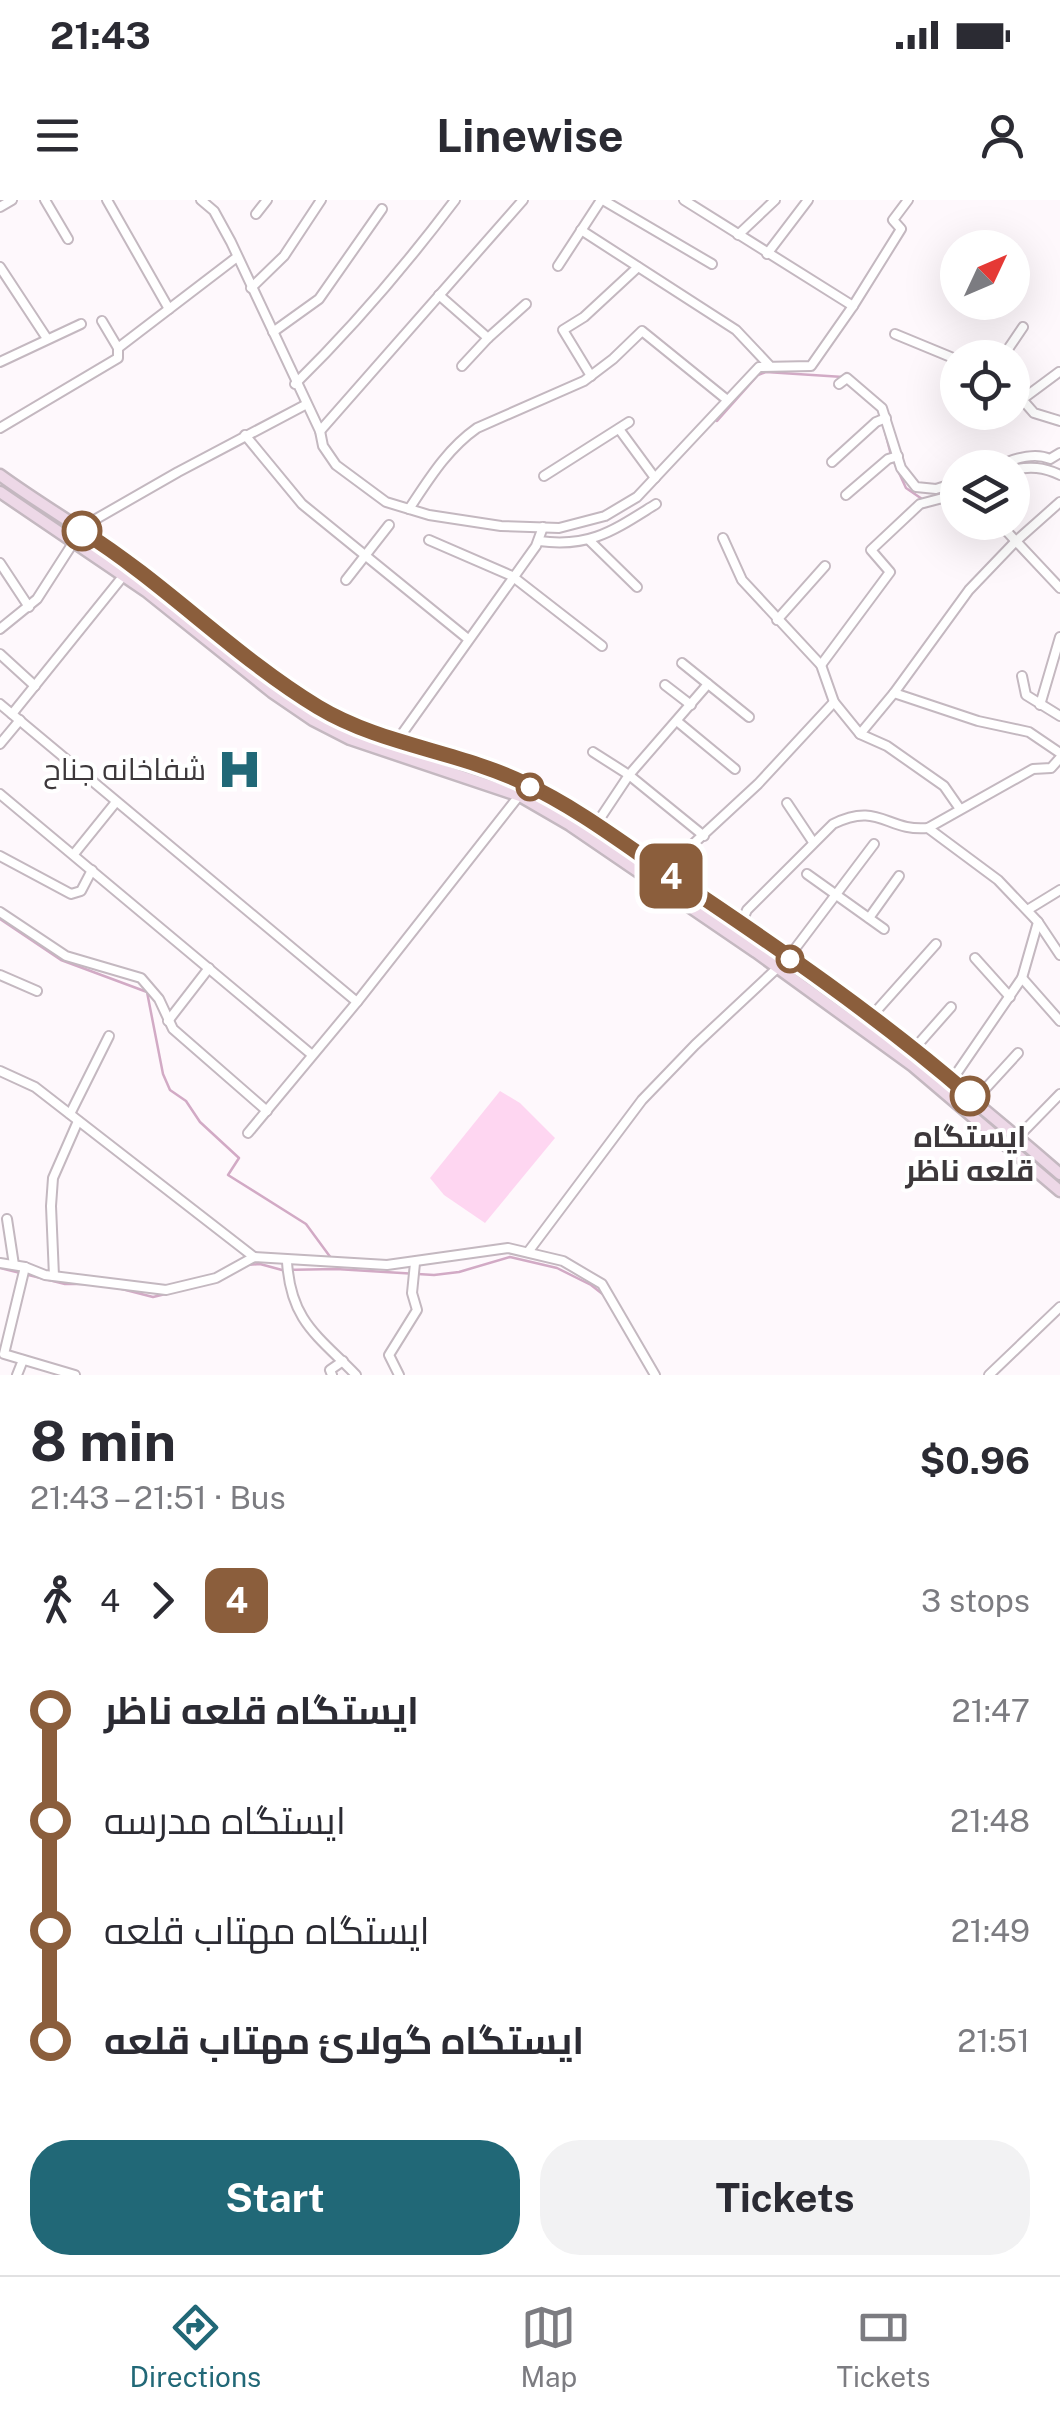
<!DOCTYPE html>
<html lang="en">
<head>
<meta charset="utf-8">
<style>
  :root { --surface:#fff; --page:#f2f2f3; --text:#2b2b33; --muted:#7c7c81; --line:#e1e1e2; --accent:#216877 }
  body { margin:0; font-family:"Public Sans",Cairo,sans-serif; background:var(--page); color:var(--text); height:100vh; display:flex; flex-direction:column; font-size:38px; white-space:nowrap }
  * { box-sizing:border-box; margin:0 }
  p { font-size:32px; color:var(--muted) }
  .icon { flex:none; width:55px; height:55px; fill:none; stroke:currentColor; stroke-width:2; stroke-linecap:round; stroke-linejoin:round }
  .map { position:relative; height:1175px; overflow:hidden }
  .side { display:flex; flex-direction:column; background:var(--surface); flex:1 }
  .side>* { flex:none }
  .badge { padding:0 20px; border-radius:15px; font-size:35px; line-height:65px }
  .needle { width:65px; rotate:46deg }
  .buttons { position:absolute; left:940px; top:30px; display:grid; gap:20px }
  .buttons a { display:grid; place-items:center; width:90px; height:90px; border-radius:50%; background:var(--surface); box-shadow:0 10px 40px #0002; font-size:50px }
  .map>.badge { position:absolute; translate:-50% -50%; box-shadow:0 0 0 5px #fff }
  .legs { display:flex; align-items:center; gap:15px; height:110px; padding:0 30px; font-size:32px }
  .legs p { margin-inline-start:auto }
  .headline { display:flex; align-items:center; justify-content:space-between; height:170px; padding:0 30px }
  h1 { font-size:55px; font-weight:700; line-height:75px }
  .action { display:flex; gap:20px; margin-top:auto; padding:20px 30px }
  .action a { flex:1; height:115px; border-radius:40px; background:var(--accent); color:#fff; font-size:40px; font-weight:700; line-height:115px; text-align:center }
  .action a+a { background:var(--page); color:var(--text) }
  ul { padding:0 30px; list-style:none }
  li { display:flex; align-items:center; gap:35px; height:110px; font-size:38px }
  li i { display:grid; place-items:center; width:15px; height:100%; margin:0 12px; background:currentColor }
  li i::after { content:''; width:25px; height:25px; margin:-12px; border:8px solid; border-radius:50%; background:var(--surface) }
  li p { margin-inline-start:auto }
  li:first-child i { background:linear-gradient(#0000 50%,currentColor 0) }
  li:last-child i { background:linear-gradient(currentColor 50%,#0000 0) }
  .status { display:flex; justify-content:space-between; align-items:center; height:70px; padding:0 50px; background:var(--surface); direction:ltr }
  .status svg { height:28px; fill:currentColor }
  header { display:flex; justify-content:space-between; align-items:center; height:130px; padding:0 30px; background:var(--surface); font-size:45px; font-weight:700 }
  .tabs { display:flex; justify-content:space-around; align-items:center; height:140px; border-top:2px solid var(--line); background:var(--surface); font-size:28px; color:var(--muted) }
  .tabs a { display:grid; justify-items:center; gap:5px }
  .tabs .active { color:var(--accent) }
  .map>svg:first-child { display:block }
  .green { fill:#fed6f1 }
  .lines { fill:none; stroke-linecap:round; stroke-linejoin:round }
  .stream { stroke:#d2aac5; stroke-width:2.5 }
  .street-casing { stroke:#c4b8c0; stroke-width:12 }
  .secondary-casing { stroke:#c4b8c0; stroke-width:15 }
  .street { stroke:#fff; stroke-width:8 }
  .secondary { stroke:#edd8e7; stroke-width:10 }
  .line-1-casing { stroke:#fff; stroke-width:22 }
  .line-1 { stroke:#8b5e3c; stroke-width:15 }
  .stop-1-dot { fill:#fff; stroke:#8b5e3c; stroke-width:5 }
  .labels { text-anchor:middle; stroke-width:8; stroke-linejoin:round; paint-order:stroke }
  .poi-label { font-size:30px; fill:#3d383b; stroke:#fff; text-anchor:end }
  .stop-label { font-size:30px; font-weight:bold; fill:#3d383b; stroke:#fff }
</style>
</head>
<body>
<div class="status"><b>21:43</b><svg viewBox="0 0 49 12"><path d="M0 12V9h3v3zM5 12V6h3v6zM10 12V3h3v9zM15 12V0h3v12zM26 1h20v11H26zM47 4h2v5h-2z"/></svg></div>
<header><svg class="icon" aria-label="menu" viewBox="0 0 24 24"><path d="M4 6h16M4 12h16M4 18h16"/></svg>Linewise<svg class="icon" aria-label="person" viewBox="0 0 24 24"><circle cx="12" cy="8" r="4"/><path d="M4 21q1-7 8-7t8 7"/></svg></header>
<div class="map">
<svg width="1060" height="1175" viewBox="0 0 1060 1175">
  <rect width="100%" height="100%" fill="#fef8fc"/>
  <path class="green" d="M500,891l20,12 35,35 -70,85 -41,-28 -14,-17z"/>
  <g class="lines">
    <g class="stream">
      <path d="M717,221l41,-46 8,-3 77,5"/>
      <path d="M883,224l8,31"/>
      <path d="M894,262l12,26 19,13"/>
      <path d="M1005,268l26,-6 29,9"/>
      <path d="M0,719l61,41 86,32 16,82 7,16 16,11 14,21 39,36 -11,17 78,49 25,34"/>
      <path d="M246,1065l14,-1 22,6 54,-1 98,6 25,-3 51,-15 47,11 34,17 14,11"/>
      <path d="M0,1068l65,16h21"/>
      <path d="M114,1087l39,10 50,-12"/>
    </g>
    <defs>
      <g id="street">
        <path d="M45,0l23,39"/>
        <path d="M107,0l62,109"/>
        <path d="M201,0l13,11 17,31 89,189 3,15 13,19 50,37 43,13 72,11 58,2 46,-12 32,-19 122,-130 52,-1 42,-60 48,-77 -8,-9 15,-20"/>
        <path d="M603,0l109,64"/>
        <path d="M684,0l169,106"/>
        <path d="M0,7l12,-7"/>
        <path d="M256,14l11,-14"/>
        <path d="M581,30l155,100 33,35"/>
        <path d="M738,35l37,-35"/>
        <path d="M767,54l41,-54"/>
        <path d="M558,66l43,-66"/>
        <path d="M0,67l46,70"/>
        <path d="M251,88l33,-32 37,-56"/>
        <path d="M439,95l49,43"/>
        <path d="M273,132l46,-33 63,-90"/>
        <path d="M895,134l63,26"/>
        <path d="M118,148l119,-91"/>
        <path d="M1002,158l21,-31"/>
        <path d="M0,162l81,-38"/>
        <path d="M462,166l26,-28 38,-34"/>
        <path d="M591,176l-28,-46 21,-13 54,-50"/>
        <path d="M295,184c58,-57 111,-119 160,-184"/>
        <path d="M839,184l8,-6 35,30 19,60 15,19 20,2 22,-7"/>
        <path d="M1012,188l22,25 26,8"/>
        <path d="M1024,198l35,-26"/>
        <path d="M0,228l118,-70v-10l-16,-27"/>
        <path d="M619,229l36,49"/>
        <path d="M320,231l203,-231"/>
        <path d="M245,235l57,69 166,135"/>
        <path d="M832,262l44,-40 10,-4"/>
        <path d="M994,268c16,-8 39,-17 56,-9l10,-6"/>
        <path d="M1012,270c18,-4 32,-3 48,5"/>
        <path d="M544,276l85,-54"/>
        <path d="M846,295l42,-36 10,-3"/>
        <path d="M1060,302l-45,40 -46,48 -75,103 84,28 51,11 31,21"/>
        <path d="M409,309c20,-30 38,-60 68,-81l107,-47 29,-22 29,-28 84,68"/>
        <path d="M998,322l62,66"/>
        <path d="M81,331l15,-12 82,-47 127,-67"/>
        <path d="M723,338l19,42 79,85 13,37 26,32 27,12 57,40 16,23"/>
        <path d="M429,340l83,36 90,70"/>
        <path d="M589,340l48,47"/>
        <path d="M539,341c52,7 75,-11 117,-37"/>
        <path d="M0,363l29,44"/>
        <path d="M346,380l43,-55"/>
        <path d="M777,420l48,-54"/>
        <path d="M0,429l37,-30 36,-56"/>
        <path d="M0,454l35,32"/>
        <path d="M682,463l67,54"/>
        <path d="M821,465l69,-93 -19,-22 49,-46 38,-10"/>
        <path d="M1022,476l4,19 34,21"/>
        <path d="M665,485l26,20"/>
        <path d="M0,504l357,298"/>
        <path d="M1040,505l20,-68"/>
        <path d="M12,514l112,-139"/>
        <path d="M678,522l57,47"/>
        <path d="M860,534l34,-41"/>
        <path d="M399,538l137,-192 7,-19"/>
        <path d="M0,544l20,-24"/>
        <path d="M593,552l36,23 75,61"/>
        <path d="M0,594l311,260"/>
        <path d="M787,603l26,39"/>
        <path d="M595,626l34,-51 79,-91"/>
        <path d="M928,628l70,52 40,42 -16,56 -70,102"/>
        <path d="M74,654l42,-52"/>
        <path d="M0,656l71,38 10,-3 11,-21"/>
        <path d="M664,671l94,-87 76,-82"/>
        <path d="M807,674l77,55"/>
        <path d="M1029,709l31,-19"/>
        <path d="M0,712l66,44 75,22 18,21 14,30 94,82"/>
        <path d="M869,718l30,-42"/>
        <path d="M1038,722l22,33"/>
        <path d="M741,724l6,-14 86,-86c46,-23 54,8 95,4l105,-59 18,-1 9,-10"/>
        <path d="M975,758l35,39"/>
        <path d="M0,775l37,16"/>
        <path d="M1022,778l38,43"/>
        <path d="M870,818l66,-74"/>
        <path d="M168,821l41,-53"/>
        <path d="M913,850l38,-43"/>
        <path d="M0,871l35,16 219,170"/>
        <path d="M975,900l43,-47"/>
        <path d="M70,914l39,-78"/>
        <path d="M248,933l109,-131 165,-210"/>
        <path d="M1018,937l42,-43"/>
        <path d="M7,1019l7,46"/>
        <path d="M528,1052l114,-152 53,-55 93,-87 86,-114"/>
        <path d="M287,1062c4,59 30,73 69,113"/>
        <path d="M0,1063l25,4 20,8 121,15 50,-12 38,-21 133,8 121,-17 55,13 39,23 53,91"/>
        <path d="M25,1067l-21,87 71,21"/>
        <path d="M54,1076l-3,-70 2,-28 25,-57"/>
        <path d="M17,1175l6,-15"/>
        <path d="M332,1175l-2,-5 13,-9"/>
        <path d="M399,1175l-10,-20 28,-45 -5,-17 3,-30"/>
        <path d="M989,1175l71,-68"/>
      </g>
      <g id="secondary">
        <path d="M0,275c51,37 107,68 156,106 54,42 104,89 162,125 48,30 115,43 169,63 14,5 30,9 42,17 189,113 365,244 531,388"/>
        <path d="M0,292l146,99 126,101 41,28 37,19 170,57 50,29 186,127 157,114 147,125"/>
      </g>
    </defs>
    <use href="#street" class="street-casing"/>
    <use href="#secondary" class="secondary-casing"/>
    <use href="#street" class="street"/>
    <use href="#secondary" class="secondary"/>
  </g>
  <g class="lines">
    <defs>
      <path id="line-1" d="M82,331c83,52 152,125 236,176 63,38 140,44 206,76 54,25 104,64 153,97 100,67 202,137 293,216"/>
    </defs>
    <use href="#line-1" class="line-1-casing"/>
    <use href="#line-1" class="line-1"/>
  </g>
  <defs>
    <symbol id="hospital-bare" viewBox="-9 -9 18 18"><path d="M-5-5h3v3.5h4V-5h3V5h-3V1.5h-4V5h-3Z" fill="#216877" stroke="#fff" stroke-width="2.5" paint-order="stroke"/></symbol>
  </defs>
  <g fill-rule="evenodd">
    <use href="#hospital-bare" x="208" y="538" width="63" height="63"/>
  </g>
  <g class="stop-1-dot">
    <circle cx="82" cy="331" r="18"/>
    <circle cx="530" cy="587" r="12"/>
    <circle cx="790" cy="759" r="12"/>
    <circle cx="970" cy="896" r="18"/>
  </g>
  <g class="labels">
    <g class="poi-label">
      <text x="206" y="580">شفاخانه جناح</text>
    </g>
    <g class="stop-label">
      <text x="970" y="947">ایستگاه<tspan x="970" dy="34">قلعه ناظر</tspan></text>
    </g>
  </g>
</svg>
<div class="buttons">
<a><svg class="needle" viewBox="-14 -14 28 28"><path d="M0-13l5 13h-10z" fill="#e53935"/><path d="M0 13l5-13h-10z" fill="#7c7c81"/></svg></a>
<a><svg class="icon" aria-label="locate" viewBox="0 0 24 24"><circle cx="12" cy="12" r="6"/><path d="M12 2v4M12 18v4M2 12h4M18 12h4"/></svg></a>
<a><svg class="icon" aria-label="layers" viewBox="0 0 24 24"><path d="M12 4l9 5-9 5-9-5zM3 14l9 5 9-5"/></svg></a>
</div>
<b class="badge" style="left:671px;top:676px;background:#8b5e3c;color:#fff">4</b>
</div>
<section class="side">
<div class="headline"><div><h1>8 min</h1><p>21:43 – 21:51 · Bus</p></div><b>$0.96</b></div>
<div class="legs"><svg class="icon" aria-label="walk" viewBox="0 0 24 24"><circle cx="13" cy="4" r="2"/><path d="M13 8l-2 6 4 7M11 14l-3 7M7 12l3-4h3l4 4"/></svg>4<svg class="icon" aria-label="forward" viewBox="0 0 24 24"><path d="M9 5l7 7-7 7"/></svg><b class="badge" style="background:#8b5e3c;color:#fff">4</b><p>3 stops</p></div>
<ul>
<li><i style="color:#8b5e3c"></i><b>ایستگاه قلعه ناظر</b><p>21:47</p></li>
<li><i style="color:#8b5e3c"></i><span>ایستگاه مدرسه</span><p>21:48</p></li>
<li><i style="color:#8b5e3c"></i><span>ایستگاه مهتاب قلعه</span><p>21:49</p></li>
<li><i style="color:#8b5e3c"></i><b>ایستگاه گولائ مهتاب قلعه</b><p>21:51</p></li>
</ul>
<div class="action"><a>Start</a><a>Tickets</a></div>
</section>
<nav class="tabs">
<a class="active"><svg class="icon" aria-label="directions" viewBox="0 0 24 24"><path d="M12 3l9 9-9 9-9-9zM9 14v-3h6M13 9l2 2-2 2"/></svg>Directions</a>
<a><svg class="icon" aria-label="map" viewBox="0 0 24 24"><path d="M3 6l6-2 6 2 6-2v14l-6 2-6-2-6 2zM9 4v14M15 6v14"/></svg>Map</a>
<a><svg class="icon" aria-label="tickets" viewBox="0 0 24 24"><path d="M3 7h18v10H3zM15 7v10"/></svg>Tickets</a>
</nav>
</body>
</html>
